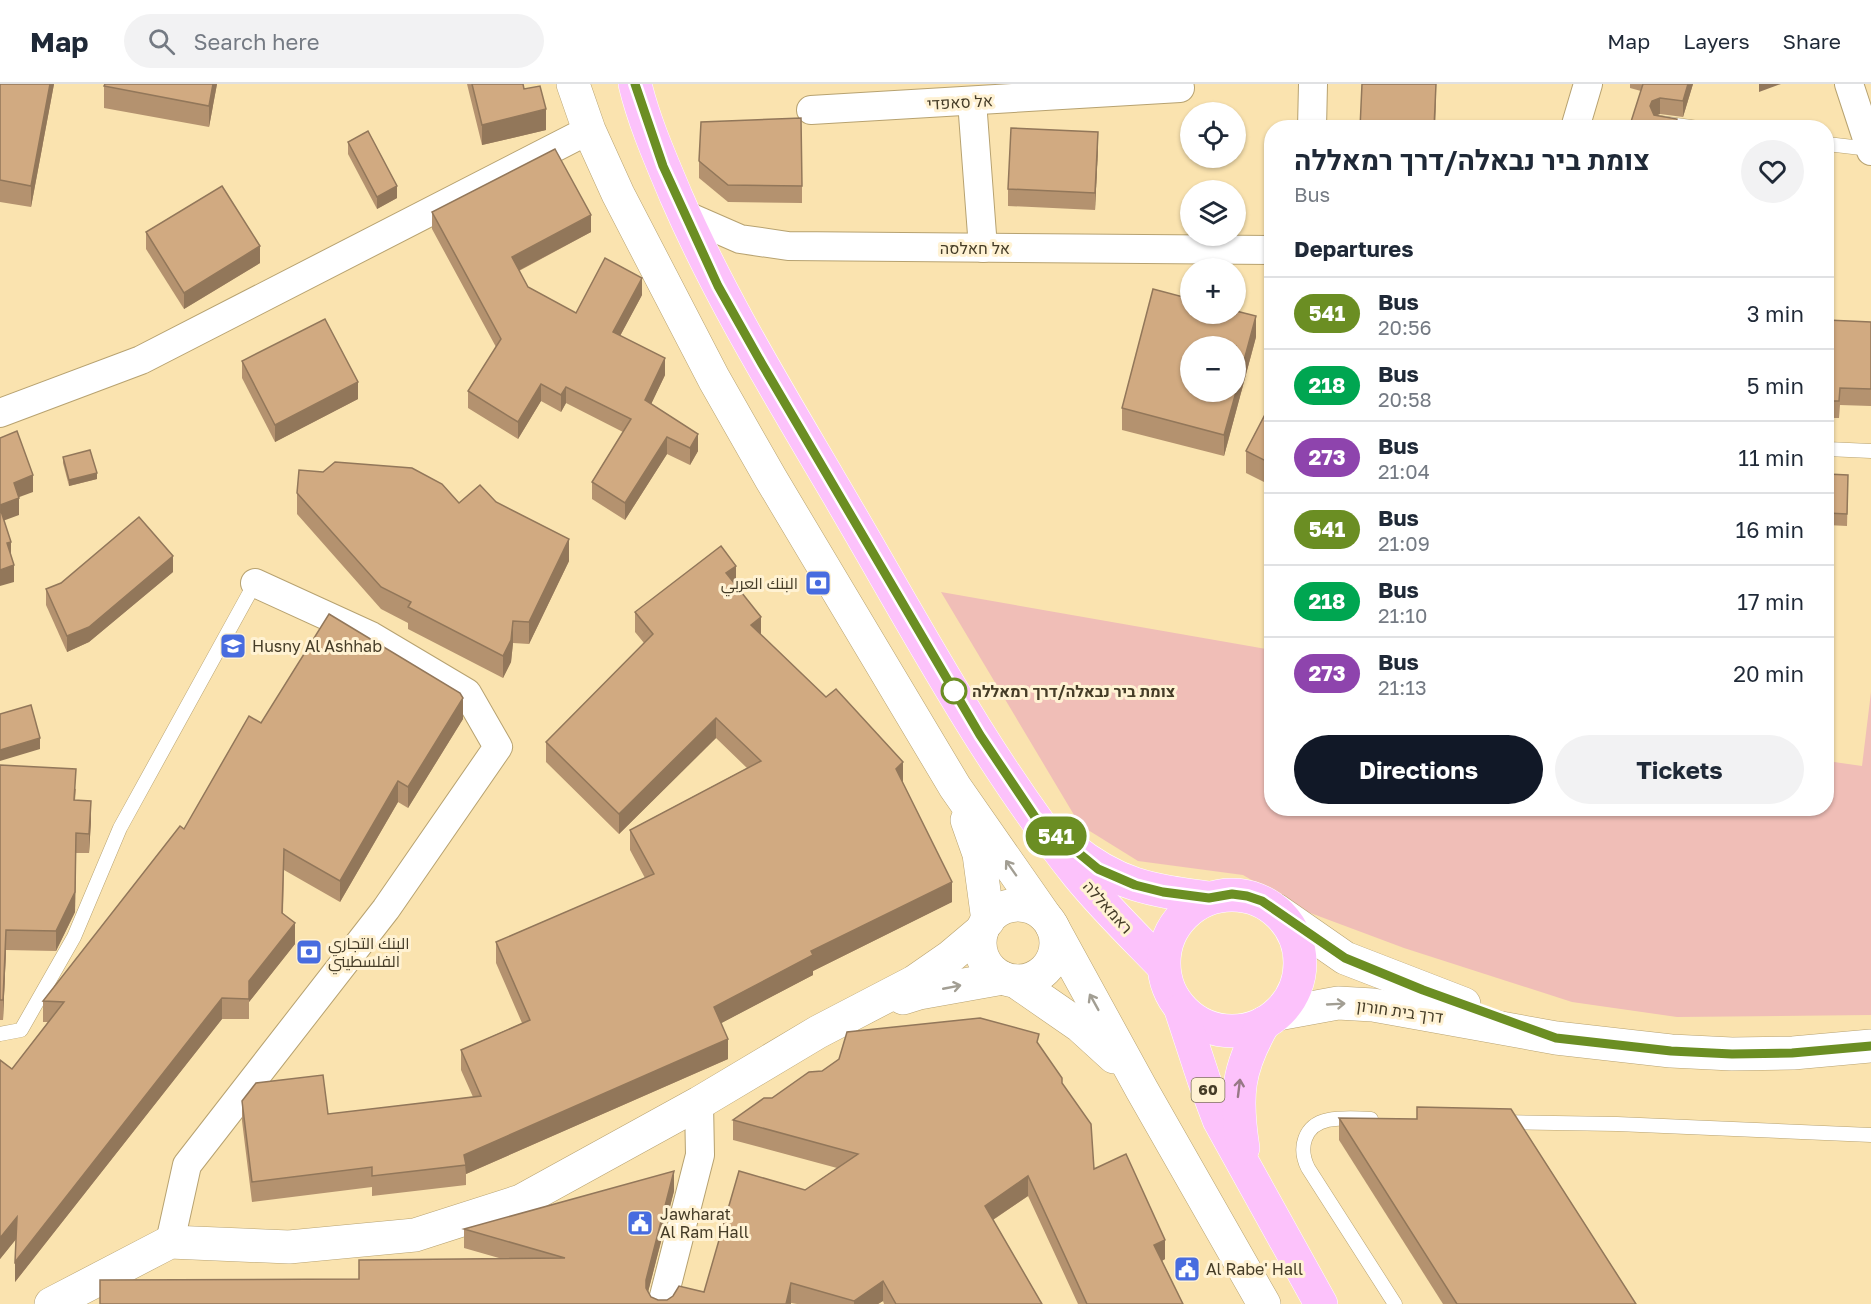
<!DOCTYPE html>
<html lang="en">
<head>
<meta charset="utf-8">
<style>
  :root { --surface:#fff; --page:#f2f2f3; --text:#1f2937; --muted:#747a83; --line:#e0e1e3; --accent:#111827 }
  body { margin:0; font-family:"Golos Text",Cairo,Heebo,sans-serif; background:var(--page); color:var(--text); height:100vh; display:flex; flex-direction:column; font-size:22px; white-space:nowrap }
  * { box-sizing:border-box; margin:0 }
  p { font-size:20px; color:var(--muted) }
  .icon { flex:none; width:33px; height:33px; fill:none; stroke:currentColor; stroke-width:2; stroke-linecap:round; stroke-linejoin:round }
  .map { position:relative; flex:1; overflow:hidden }
  .drawer { position:absolute; left:1264px; top:36px; width:570px; height:696px; display:flex; flex-direction:column; background:var(--surface); border-radius:24px; box-shadow:0 2px 4px #0004 }
  .drawer>* { flex:none }
  .badge { padding:0 12px; border-radius:20px; font-size:21px; line-height:39px }
  .buttons { position:absolute; left:1180px; top:18px; display:grid; gap:12px }
  .buttons a { display:grid; place-items:center; width:66px; height:66px; border-radius:50%; background:var(--surface); box-shadow:0 2px 4px #0004; font-size:30px }
  .map>.badge { position:absolute; translate:-50% -50%; box-shadow:0 0 0 3px #fff }
  h2 { padding:0 30px; font-size:22px; line-height:54px }
  .round { display:grid; place-items:center; flex:none; width:63px; height:63px; border-radius:32px; background:var(--page) }
  .head { display:flex; align-items:center; justify-content:space-between; height:102px; padding:0 30px }
  h1 { font-size:28px; font-weight:700; line-height:45px }
  .cta { display:flex; gap:12px; margin-top:auto; padding:12px 30px }
  .cta a { flex:1; height:69px; border-radius:36px; background:var(--accent); color:#fff; font-size:24px; font-weight:700; line-height:69px; text-align:center }
  .cta a+a { background:var(--page); color:var(--text) }
  ul { padding:0; list-style:none }
  li { display:flex; align-items:center; gap:18px; height:72px; padding:0 30px; border-top:2px solid var(--line) }
  li div { flex:1 }
  li b { display:block; font-size:22px }
  li em { font-style:normal }
  li .badge { min-width:66px; font-weight:700; text-align:center }
  header { display:flex; align-items:center; gap:36px; box-sizing:border-box; height:84px; padding:0 30px; background:var(--surface); border-bottom:2px solid var(--line) }
  header strong { font-size:28px }
  nav { display:flex; gap:33px; margin-inline-start:auto; font-size:21px }
  .search { width:420px; height:54px; background:var(--page); display:flex; align-items:center; gap:15px; box-sizing:border-box; padding:0 21px; border-radius:33px; color:var(--muted); font-size:22px }
  .map>svg:first-child { display:block }
  .green { fill:#f0beb7 }
  .lines { fill:none; stroke-linecap:round; stroke-linejoin:round }
  .service-casing { stroke:#b7a270; stroke-width:15 }
  .minor-casing { stroke:#b7a270; stroke-width:30 }
  .tertiary-casing { stroke:#b7a270; stroke-width:34 }
  .trunk-casing { stroke:#fff; stroke-width:34 }
  .service { stroke:#fff; stroke-width:14 }
  .minor { stroke:#fff; stroke-width:28 }
  .tertiary { stroke:#fff; stroke-width:33 }
  .trunk { stroke:#fcc2fb; stroke-width:33 }
  .wall { fill:#b4926f }
  .shaded-wall { fill:#92775a }
  .building { fill:#d1aa81; stroke:#92775a; stroke-width:1.5 }
  .oneway { stroke:#a29e93 }
  .oneway2 { stroke:#977886 }
  .line-casing { stroke:#fff; stroke-width:14 }
  .line { stroke:#6b8e23; stroke-width:9 }
  .stop-dot { fill:#fff; stroke:#6b8e23; stroke-width:3 }
  .labels { text-anchor:middle; stroke-width:6; stroke-linejoin:round; paint-order:stroke }
  .shield { fill:#fff2d3; stroke:#7d735b; stroke-width:1.5 }
  .shield-label { font-size:15px; font-weight:bold; fill:#453c27 }
  .street-label { font-size:16px; fill:#453c27; stroke:#fff2d3 }
  .poi-label { font-size:16px; fill:#453c27; stroke:#fff2d3; text-anchor:start }
  .stop-label { font-size:16px; font-weight:bold; fill:#453c27; stroke:#fff2d3; text-anchor:start }
</style>
</head>
<body>
<header>
<strong>Map</strong>
<div class="search"><svg class="icon" aria-label="search" viewBox="0 0 24 24"><circle cx="10" cy="10" r="6"/><path d="M15 15l6 6"/></svg>Search here</div>
<nav><a>Map</a><a>Layers</a><a>Share</a></nav>
</header>
<div class="map">
<svg width="1871" height="1220" viewBox="0 0 1871 1220">
  <rect width="100%" height="100%" fill="#fae3af"/>
  <path class="green" d="M941,508l331,58v158h555v-47l35,5 9,-74v323l-194,2 -105,-15 -168,-54 -99,-37 -62,-36 -105,-14 -58,-36z"/>
  <g class="lines">
    <defs>
      <g id="service">
        <path d="M1661,39l37,5"/>
        <path d="M1827,60l43,5"/>
        <path d="M1827,365l44,2"/>
        <path d="M0,950l21,-4 53,-93 46,-109 135,-245"/>
        <path d="M1371,1035c-14,-1 -29,-2 -43,1 -24,5 -30,28 -20,48l87,136"/>
        <path d="M1501,1038l116,2 254,11"/>
      </g>
      <g id="minor">
        <path d="M1849,0l22,67"/>
        <path d="M972,17l11,147"/>
        <path d="M811,26l369,-22"/>
        <path d="M1312,44l1,-44"/>
        <path d="M1575,44l13,-44"/>
        <path d="M685,131l55,24 48,7 484,4"/>
        <path d="M0,329l141,-53 448,-230"/>
        <path d="M170,1158l17,-77 199,-256 112,-162 -31,-54 -96,-57 -116,-53"/>
        <path d="M662,1220l38,-149 -1,-52"/>
      </g>
      <g id="tertiary">
        <path d="M573,0l16,46 29,64 96,185 57,100 184,308 90,129"/>
        <path d="M967,736l12,34 9,67"/>
        <circle cx="1018" cy="859" r="38"/>
        <path d="M1276,826l69,48 119,46"/>
        <path d="M1052,842l90,164 122,214"/>
        <path d="M1015,897l65,45 34,31"/>
        <path d="M903,914l16,-5 84,-15"/>
        <path d="M1278,930l60,-11 35,2 183,33 115,13 61,3 61,-1 78,-7"/>
        <path d="M51,1220l119,-62 119,5 126,-12 106,-34 178,-98 119,-71 96,-50 36,-25 32,-27"/>
      </g>
      <g id="trunk">
        <path d="M635,0c9,38 26,76 41,112 43,99 99,191 153,283 79,133 152,275 249,396 26,32 56,61 85,91"/>
        <path d="M1070,763c48,39 80,43 139,51"/>
        <circle cx="1232" cy="879" r="68"/>
        <path d="M1181,926l23,70 15,40 102,184"/>
        <path d="M1243,1064c-8,-52 -6,-79 21,-125"/>
      </g>
    </defs>
    <use href="#service" class="service-casing"/>
    <use href="#minor" class="minor-casing"/>
    <use href="#tertiary" class="tertiary-casing"/>
    <use href="#trunk" class="trunk-casing"/>
    <use href="#service" class="service"/>
    <use href="#minor" class="minor"/>
    <use href="#tertiary" class="tertiary"/>
    <use href="#trunk" class="trunk"/>
  </g>
  <g class="wall">
    <path d="M0,0h54l-23,123 -31,-5z"/>
    <path d="M217,0l-8,43 -105,-19v-22z"/>
    <path d="M467,0h56l1,5 22,41 -64,15z"/>
    <path d="M1630,0h63l-10,33 -23,-3 -3,1 20,13h-48l12,-37 -11,-3z"/>
    <path d="M348,58l49,56 -20,11 -29,-55z"/>
    <path d="M1098,64l-3,62 -87,-4v-17z"/>
    <path d="M699,77l103,25v17l-74,-1 -29,-24z"/>
    <path d="M432,128l159,20 -72,39 9,16 48,26 66,-18 -22,41 45,39 -14,29 47,47 -8,14 -23,-11 -42,66 -33,-21v-17l31,-50 -57,-29 -5,9 -20,-11 -23,38 -50,-31v-17l28,-44 -64,-118z"/>
    <path d="M146,148l114,31 -76,46 -38,-60z"/>
    <path d="M1827,236l44,2v84l-31,-1 -1,13h-12z"/>
    <path d="M1256,253l-32,119 -102,-26v-22z"/>
    <path d="M242,277l116,38 -83,43 -33,-64z"/>
    <path d="M1272,317v85l-26,-13v-22z"/>
    <path d="M63,373l34,22 -28,7 -6,-23z"/>
    <path d="M1827,390l21,12 -1,40 -20,-1z"/>
    <path d="M297,409l162,10 37,-1 73,59 -40,83 -16,-1 -2,19 -8,16 -95,-49v-6l-27,-14 -84,-95z"/>
    <path d="M173,488l-84,70 -22,10 -21,-47v-16z"/>
    <path d="M736,501l25,50 142,148 49,119 -139,69v4l-92,48 7,36 -262,115v11l-94,11v-9l-120,15 -10,-81v-20l86,13 145,-17 -12,-27v-20l61,-27 -26,-60v-21l149,-64 -15,-28v-20l117,-62 -31,-30 -97,96 -73,-72v-20l98,-99 -9,-11v-20z"/>
    <path d="M463,635l-55,89 -10,-6 -58,100 -56,-32 -1,43 12,31 -46,58v17h-27l-207,263 1,-43 -16,20v-199l12,9 36,-47h-5v-21l141,-172 77,-106z"/>
    <path d="M0,681l76,24 -1,11 16,21 -2,32h-13l-1,59 -19,39 -50,-1 -3,70h-3z"/>
    <path d="M1039,961l23,38 32,86 71,90 -3,2 21,43h-105l-50,-108 -35,24 49,84h-158l-1,-3 -5,3h-81l-6,-1v1h-691l259,-25 140,-21 -35,-10v-19l210,-38 -26,101 3,5 7,3h9l37,-8 101,-102 32,-22 -104,-28v-20l39,-22z"/>
    <path d="M1339,1034l297,186h-193l-104,-164z"/>
  </g>
  <g class="shaded-wall">
    <path d="M50,0h4l-23,123v-21z"/>
    <path d="M213,0h4l-8,43v-21z"/>
    <path d="M1436,0v14l-1,30h-1z"/>
    <path d="M1688,0h5l-10,33v-16z"/>
    <path d="M1759,0h22l-22,8z"/>
    <path d="M1660,14v16l-8,3 -2,-11 2,-5z"/>
    <path d="M546,25v21l-64,15v-20z"/>
    <path d="M1098,48v16l-3,62v-17z"/>
    <path d="M1830,93v17l-3,18v-16z"/>
    <path d="M397,102v12l-20,11v-12z"/>
    <path d="M591,131v17l-79,42v-17z"/>
    <path d="M260,162v17l-76,46v-16z"/>
    <path d="M642,194v17l-29,54v-17z"/>
    <path d="M1256,232v21l-32,119v-21z"/>
    <path d="M665,274v17l-20,42v-17z"/>
    <path d="M358,298v17l-83,43v-17z"/>
    <path d="M541,300v17l-23,38v-17z"/>
    <path d="M566,303v16l-5,9v-17z"/>
    <path d="M698,350v17l-8,14v-17z"/>
    <path d="M667,353v17l-42,66v-17z"/>
    <path d="M97,389v6l-28,7v-6z"/>
    <path d="M33,391v17l-19,7v-16z"/>
    <path d="M19,414v17l-19,7v-17z"/>
    <path d="M569,455v22l-40,83v-22z"/>
    <path d="M11,458v16l-4,-15z"/>
    <path d="M173,472v16l-84,70 -22,10v-16z"/>
    <path d="M14,481v17l-14,4v-16z"/>
    <path d="M736,482v20l-10,-13z"/>
    <path d="M761,533v21l-10,-13z"/>
    <path d="M513,537v22l-2,19 -8,16v-22z"/>
    <path d="M463,614v21l-55,89v-21z"/>
    <path d="M716,634v20l-97,96v-20z"/>
    <path d="M40,654v11l-40,12v-11z"/>
    <path d="M903,678v21l-7,6v-20z"/>
    <path d="M398,697v21l-58,100v-21z"/>
    <path d="M91,717v20l-2,32v-19z"/>
    <path d="M76,769l-1,59 -19,39v-20z"/>
    <path d="M952,798v20l-139,69v4l-99,52v-20l97,-56z"/>
    <path d="M295,839v21l-46,58v17v-38z"/>
    <path d="M6,846v20l-3,70v-20z"/>
    <path d="M222,914v21l-207,263v-20z"/>
    <path d="M728,955v20l-262,115 -2,-19z"/>
    <path d="M674,1087v20l-28,109v-20z"/>
    <path d="M1028,1092v20l-43,29v-19z"/>
    <path d="M17,1133v21l-17,21v-21z"/>
    <path d="M1165,1156v19l-11,6v-20z"/>
    <path d="M883,1197v20l-5,3h-24v-3z"/>
    <path d="M791,1199v21h-5z"/>
  </g>
  <g class="building">
    <path d="M0,0h50l-19,102 -31,-6z"/>
    <path d="M105,0h108l-4,22 -105,-20z"/>
    <path d="M472,0h51l1,5 16,-3 6,23 -64,16z"/>
    <path d="M1362,0h74l-2,44h-74z"/>
    <path d="M1643,0h45l-5,17 -23,-3 -8,3 -2,5 4,9 23,4 -2,9h-46z"/>
    <path d="M801,34l1,68 -74,-1 -29,-24 2,-39z"/>
    <path d="M1011,44l87,4 -3,61 -87,-4z"/>
    <path d="M368,47l29,55 -20,11 -29,-55z"/>
    <path d="M555,65l36,66 -79,42 16,30 48,26 29,-55 37,20 -29,54 52,26 -20,42 53,34 -8,14 -23,-11 -42,66 -33,-21 39,-63 -65,-32 -5,8 -20,-11 -23,38 -50,-31 33,-52 -69,-127z"/>
    <path d="M1827,93h3l-3,19z"/>
    <path d="M222,102l38,60 -76,47 -38,-61z"/>
    <path d="M1153,205l38,10v15h45v-3l20,5 -20,74v-44h-45v46h45l-12,43 -102,-27z"/>
    <path d="M325,235l33,63 -83,43 -33,-64z"/>
    <path d="M1827,236l44,2v67l-31,-1 -1,13h-12z"/>
    <path d="M1272,317v63l-26,-13z"/>
    <path d="M17,347l16,44 -19,8 5,15 -19,7v-67z"/>
    <path d="M90,366l7,23 -28,7 -6,-23z"/>
    <path d="M335,378l77,6 30,16 17,19 21,-18 16,17 73,37 -40,83 -16,-1 -2,19 -8,16 -95,-49 3,-5 -30,-15 -84,-94 2,-23 24,2z"/>
    <path d="M1827,390l21,1 -1,39 -20,-1z"/>
    <path d="M0,424l11,34 -4,1 7,22 -14,5z"/>
    <path d="M139,433l34,39 -84,71 -22,9 -21,-47 15,-6z"/>
    <path d="M721,462l15,20 -10,7 35,44 -10,8 75,72 10,-8 67,73 -7,7 56,113 -141,69 2,4 -99,52 14,32 -264,116 2,10 -94,11v-9l-120,15 -10,-81 14,-18 67,-8 5,39 153,-18 -20,-46 69,-30 -34,-78 158,-68 -24,-44 131,-69 -45,-43 -97,96 -73,-72 107,-108 -18,-22z"/>
    <path d="M329,530l131,79 3,5 -55,89 -10,-6 -58,100 -56,-32 -2,64 13,10 -46,58v18l-27,-1 -207,264 2,-45 -17,21v-178l12,9 52,-67 -21,-1 137,-175 4,3 65,-113 12,7z"/>
    <path d="M31,621l9,33 -40,12v-36z"/>
    <path d="M0,681l76,4 -2,31 17,1 -2,33 -13,-1 -1,59 -19,39 -50,-1 -3,70h-3z"/>
    <path d="M980,934l59,16 -2,8 25,36v5l29,41 3,45 32,-15 39,86 -11,5 29,59h-96l-59,-128 -43,30 57,98h-146l-13,-23 -29,20 -63,-18 -5,21h-686v-24l259,-1v-19l206,-2 -101,-29 210,-58 -28,109v8l5,9 7,3h9l6,-4 6,-10 25,6 35,-121 66,19 53,-36 -125,-34 31,-22h8l37,-26 13,-1 17,-12 8,-27z"/>
    <path d="M1417,1023l94,2 125,195h-179l-118,-186 78,1z"/>
  </g>
  <defs><path id="oneway-shaft" d="M-6 0H5M1.5-3L5.5 0L1.5 3" fill="none" stroke-width="1.6" stroke-linecap="round" stroke-linejoin="round" transform="scale(1.5)"/></defs>
  <g class="oneway">
    <use href="#oneway-shaft" transform="translate(1011 784) rotate(-125)"/>
    <use href="#oneway-shaft" transform="translate(952 903) rotate(-11)"/>
    <use href="#oneway-shaft" transform="translate(1094 918) rotate(-119)"/>
    <use href="#oneway-shaft" transform="translate(1336 920) rotate(-3)"/>
  </g>
  <use class="oneway2" href="#oneway-shaft" transform="translate(1239 1004) rotate(-83)"/>
  <g class="lines">
    <defs>
      <path id="line" d="M635,0l28,82 55,120 44,78 218,371 55,82 63,52 37,16 28,7 46,6 23,-4 15,2 15,5 83,57 78,32 133,48 115,13 61,3 60,-1 79,-7"/>
    </defs>
    <use href="#line" class="line-casing"/>
    <use href="#line" class="line"/>
  </g>
  <defs>
    <symbol id="bank-square" viewBox="-11 -11 22 22"><rect x="-9" y="-9" width="18" height="18" rx="4" fill="#486cdf" stroke="#fff2d3"/><path d="M-6-4H6V4H-6ZM0-2.3a2.3 2.3 0 1 0 0 4.6a2.3 2.3 0 1 0 0-4.6Z" fill="#fff"/></symbol>
    <symbol id="school-square" viewBox="-11 -11 22 22"><rect x="-9" y="-9" width="18" height="18" rx="4" fill="#486cdf" stroke="#fff2d3"/><path d="M0-5L7-2L0 1L-7-2ZM-4 1L0 2.5L4 1V4Q0 6-4 4Z" fill="#fff"/></symbol>
    <symbol id="civic-square" viewBox="-11 -11 22 22"><rect x="-9" y="-9" width="18" height="18" rx="4" fill="#486cdf" stroke="#fff2d3"/><path d="M-.6-6.5H3V-4.5H.6V-3L4-1V1h2V6H-6V1h2V-1L-.6-3ZM-1.2 2.5V6h2.4V2.5Z" fill="#fff"/></symbol>
  </defs>
  <g fill-rule="evenodd">
    <use href="#bank-square" x="803" y="484" width="30" height="30"/>
    <use href="#school-square" x="218" y="547" width="30" height="30"/>
    <use href="#bank-square" x="294" y="853" width="30" height="30"/>
    <use href="#civic-square" x="625" y="1124" width="30" height="30"/>
    <use href="#civic-square" x="1172" y="1170" width="30" height="30"/>
  </g>
  <circle class="stop-dot" cx="954" cy="607" r="12"/>
  <g class="labels">
    <rect class="shield" x="1191.5" y="994" width="33" height="24" rx="4.5"/>
    <g class="shield-label">
      <text x="1208" y="1011">60</text>
    </g>
    <g class="street-label">
      <text transform="translate(960 18) rotate(-3)" y="6">אל סאפדי</text>
      <text x="975" y="170">אל חאלסה</text>
      <text transform="translate(1108 823) rotate(48)" y="6">ראמאללה</text>
      <text transform="translate(1400 927) rotate(8)" y="6">דרך בית חורון</text>
    </g>
    <g class="poi-label">
      <text x="798" y="505" text-anchor="end">البنك العربي</text>
      <text x="252" y="568">Husny Al Ashhab</text>
      <text x="328" y="865">البنك التجاري<tspan x="328" dy="18">الفلسطيني</tspan></text>
      <text x="660" y="1136">Jawharat<tspan x="660" dy="18">Al Ram Hall</tspan></text>
      <text x="1206" y="1191">Al Rabe' Hall</text>
    </g>
    <g class="stop-label">
      <text x="972" y="613">צומת ביר נבאלה/דרך רמאללה</text>
    </g>
  </g>
</svg>
<div class="buttons">
<a><svg class="icon" aria-label="locate" viewBox="0 0 24 24"><circle cx="12" cy="12" r="6"/><path d="M12 2v4M12 18v4M2 12h4M18 12h4"/></svg></a>
<a><svg class="icon" aria-label="layers" viewBox="0 0 24 24"><path d="M12 4l9 5-9 5-9-5zM3 14l9 5 9-5"/></svg></a>
<a>+</a>
<a>−</a>
</div>
<b class="badge" style="left:1056px;top:752px;background:#6b8e23;color:#fff">541</b>
<section class="drawer">
<div class="head"><div><h1>צומת ביר נבאלה/דרך רמאללה</h1><p>Bus</p></div><a class="round"><svg class="icon" aria-label="heart" viewBox="0 0 24 24"><path d="M12 20l-8-8c-3-5 5-10 8-4 3-6 11-1 8 4z"/></svg></a></div>
<h2>Departures</h2>
<ul>
<li><span class="badge" style="background:#6b8e23;color:#fff">541</span><div><b>Bus</b><p>20:56</p></div><em>3 min</em></li>
<li><span class="badge" style="background:#00a651;color:#fff">218</span><div><b>Bus</b><p>20:58</p></div><em>5 min</em></li>
<li><span class="badge" style="background:#8e44ad;color:#fff">273</span><div><b>Bus</b><p>21:04</p></div><em>11 min</em></li>
<li><span class="badge" style="background:#6b8e23;color:#fff">541</span><div><b>Bus</b><p>21:09</p></div><em>16 min</em></li>
<li><span class="badge" style="background:#00a651;color:#fff">218</span><div><b>Bus</b><p>21:10</p></div><em>17 min</em></li>
<li><span class="badge" style="background:#8e44ad;color:#fff">273</span><div><b>Bus</b><p>21:13</p></div><em>20 min</em></li>
</ul>
<div class="cta"><a>Directions</a><a>Tickets</a></div>
</section>
</div>
</body>
</html>
